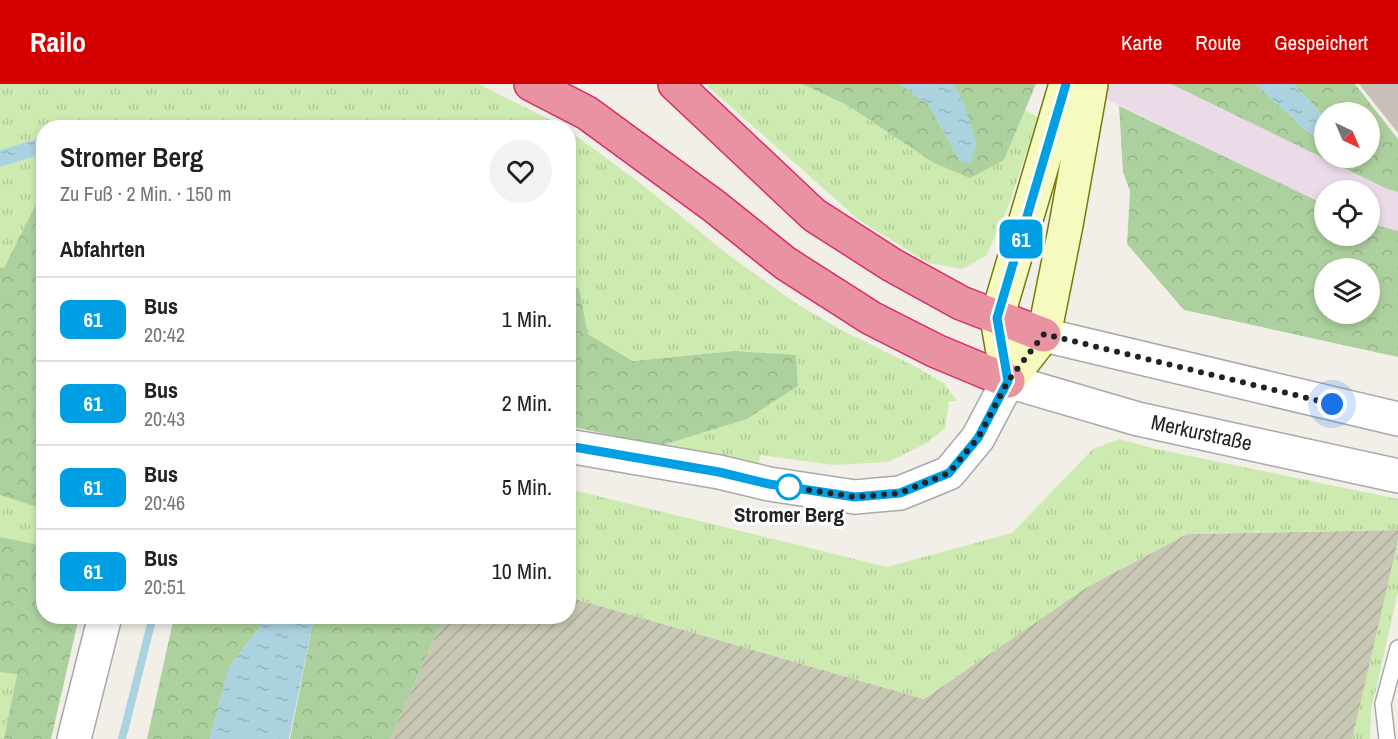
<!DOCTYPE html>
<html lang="de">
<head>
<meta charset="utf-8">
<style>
  :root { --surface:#fff; --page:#f2f2f2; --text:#202124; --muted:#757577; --line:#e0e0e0; --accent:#d40000 }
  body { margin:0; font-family:"Archivo Narrow",sans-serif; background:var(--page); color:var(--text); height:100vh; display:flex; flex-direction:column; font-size:22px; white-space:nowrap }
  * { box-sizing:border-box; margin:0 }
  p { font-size:20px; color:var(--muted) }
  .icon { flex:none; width:33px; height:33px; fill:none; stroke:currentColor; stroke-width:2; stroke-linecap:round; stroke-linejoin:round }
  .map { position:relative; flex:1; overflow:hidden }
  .side { position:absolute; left:36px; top:36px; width:540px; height:504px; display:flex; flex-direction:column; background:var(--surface); border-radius:24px; box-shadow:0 3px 9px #0003 }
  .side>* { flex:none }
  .badge { padding:0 12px; border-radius:9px; font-size:21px; line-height:39px }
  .needle { width:39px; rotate:136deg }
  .controls { position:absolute; left:1314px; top:18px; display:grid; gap:12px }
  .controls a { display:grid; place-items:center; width:66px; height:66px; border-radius:50%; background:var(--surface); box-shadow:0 3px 9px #0003; font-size:30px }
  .you { position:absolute; width:30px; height:30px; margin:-15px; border:4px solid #fff; border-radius:50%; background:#1a73e8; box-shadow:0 0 0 9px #1a73e833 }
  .map>.badge { position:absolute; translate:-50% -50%; box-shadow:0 0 0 3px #fff }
  h2 { padding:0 24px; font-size:22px; line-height:54px }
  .round { display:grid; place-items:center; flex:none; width:63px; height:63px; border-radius:32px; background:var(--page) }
  .headline { display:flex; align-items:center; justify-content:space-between; height:102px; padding:0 24px }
  h1 { font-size:28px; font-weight:600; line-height:45px }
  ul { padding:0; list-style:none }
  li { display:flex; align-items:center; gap:18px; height:84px; padding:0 24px; border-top:2px solid var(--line) }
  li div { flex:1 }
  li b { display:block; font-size:22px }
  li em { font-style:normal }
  li .badge { min-width:66px; font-weight:700; text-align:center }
  header { display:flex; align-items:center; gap:36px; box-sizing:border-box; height:84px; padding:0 30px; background:var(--accent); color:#fff }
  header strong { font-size:28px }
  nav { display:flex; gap:33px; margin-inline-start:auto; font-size:21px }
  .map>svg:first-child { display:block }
  .railway { fill:#ebdbe8 }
  .construction { fill:url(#construction-furrows) }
  .grass { fill:url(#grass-tufts) }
  .forest { fill:url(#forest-crowns); fill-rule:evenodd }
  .water { fill:url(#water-ripples) }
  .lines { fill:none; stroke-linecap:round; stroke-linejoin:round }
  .stream { stroke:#aad3df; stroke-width:8 }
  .building { fill:#c7bfb8 }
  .service-casing { stroke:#a9a9a9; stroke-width:18 }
  .tertiary-casing { stroke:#a9a9a9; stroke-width:36 }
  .secondary-casing { stroke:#707d05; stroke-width:36 }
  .motorway-casing { stroke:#dc2a67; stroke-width:36 }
  .service { stroke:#fff; stroke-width:15 }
  .tertiary { stroke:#fff; stroke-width:33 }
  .secondary { stroke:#f7fabf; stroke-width:33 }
  .motorway { stroke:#e892a2; stroke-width:33 }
  .line-casing { stroke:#fff; stroke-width:14 }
  .line { stroke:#009fe3; stroke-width:9 }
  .walk { stroke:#222; stroke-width:6; stroke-dasharray:0 10.8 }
  .stop-dot { fill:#fff; stroke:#009fe3; stroke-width:3 }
  .labels { text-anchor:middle; stroke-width:6; stroke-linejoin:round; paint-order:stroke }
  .street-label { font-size:21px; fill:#222; stroke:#fff }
  .stop-label { font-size:21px; font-weight:bold; fill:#222; stroke:#fff }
</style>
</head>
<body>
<header>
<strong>Railo</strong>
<nav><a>Karte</a><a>Route</a><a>Gespeichert</a></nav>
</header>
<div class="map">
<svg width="1398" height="655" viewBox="0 0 1398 655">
  <defs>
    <pattern id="construction-furrows" width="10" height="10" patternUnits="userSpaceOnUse" patternTransform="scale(1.5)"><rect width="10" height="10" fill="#c7c7b4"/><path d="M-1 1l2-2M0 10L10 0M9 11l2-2" fill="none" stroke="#abab9a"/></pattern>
    <pattern id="grass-tufts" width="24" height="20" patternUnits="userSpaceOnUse" patternTransform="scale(1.5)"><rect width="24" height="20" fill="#cdebb0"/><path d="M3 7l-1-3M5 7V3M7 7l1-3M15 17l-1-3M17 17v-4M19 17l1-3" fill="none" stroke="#b0c997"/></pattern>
    <pattern id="forest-crowns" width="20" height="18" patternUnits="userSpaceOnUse" patternTransform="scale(1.5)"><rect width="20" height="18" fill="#add19e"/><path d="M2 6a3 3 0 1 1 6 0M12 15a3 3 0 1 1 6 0" fill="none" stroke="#95b388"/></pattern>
    <pattern id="water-ripples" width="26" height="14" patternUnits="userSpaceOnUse" patternTransform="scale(1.5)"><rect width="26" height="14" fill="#aad3df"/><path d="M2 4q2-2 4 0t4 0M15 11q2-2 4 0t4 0" fill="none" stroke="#92b5bf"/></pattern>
  </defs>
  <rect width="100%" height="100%" fill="#f2efe9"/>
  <path class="railway" d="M1075,0h96l216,105 11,3v39l-28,-8v-33h-46v14z"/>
  <path class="construction" d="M1398,446v9l-42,200h-966l54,-122 124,-1 1,-19 355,102 163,-112 100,-53z"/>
  <g class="grass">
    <path d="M0,0h479l85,43 -520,1 -1,9 -43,13z"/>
    <path d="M705,0h97l45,21 87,58 70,-3 21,-50 13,7 -31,93 -21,46 -24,13 -34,-6 -69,-43z"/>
    <path d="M568,46l72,53 86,70 71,51 44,26 77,38 26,15 13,18h-8l-4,27 -18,15 -39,19 -55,3 -73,-10 -1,9 -99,-18 87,-27 51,-33 -2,-30 -62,-5 -100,10 -46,-27 -9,-46 -10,-3z"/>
    <path d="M43,70v36l-39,79 -4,-2v-100z"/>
    <path d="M1119,355l33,9 246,51v31l-211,4 -100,53 -163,112 -355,-102v-108l318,78 125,-34 81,-84z"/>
    <path d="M0,411l40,13 -5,36 -35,-7z"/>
    <path d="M1398,456v52l-27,119 -1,28h-18z"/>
    <path d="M0,588l17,1 -13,66h-4z"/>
  </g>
  <g class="forest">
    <path d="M802,0h98l29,21 31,56 3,-59 -10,-18h83l-32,76 -34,18 -36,-15 -87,-58z"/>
    <path d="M1171,0h85l53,49 15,5v20h46v-46h-46v5l-30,-33h61l43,55v53l-11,-3z"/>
    <path d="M1119,22l205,98v32h46v-13l28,8v126l-214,-47 -57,-66 3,-53 -7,-19zM1370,184v46h-46v-46z"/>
    <path d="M43,106l1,426 35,1 -28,122h-47l13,-65 -17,-2v-135l35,7 5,-36 -40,-13v-228l4,1z"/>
    <path d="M569,201l10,3 9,46 45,27 101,-10 62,4 2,31 -51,33 -87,27 -91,-20z"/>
    <path d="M174,533h100l-11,6 -34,44 -19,72h-63z"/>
    <path d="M314,533h130l-54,122h-100z"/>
  </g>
  <g class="water">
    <path d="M900,0h53l10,18 14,42 -7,19 -10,-2 -31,-56z"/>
    <path d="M1256,0h38l30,33v21l-15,-5z"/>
    <path d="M43,53v17l-43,13v-17z"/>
    <path d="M274,533h40l-25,122h-79l19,-72 34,-44z"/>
  </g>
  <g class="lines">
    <path class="stream" d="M122,655l31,-123"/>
  </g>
  <path class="building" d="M1359,0h39v49z"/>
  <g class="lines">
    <defs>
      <path id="service" d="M1387,655l-4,-35 15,-56"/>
      <g id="tertiary">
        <path d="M1044,251l354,84"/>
        <path id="s1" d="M568,362l151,26 50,12 86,13 45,-4 49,-20 29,-35 30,-57 130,38 260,57"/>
        <path d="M74,655l31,-123"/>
      </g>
      <g id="secondary">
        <path d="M1008,297l36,-46 22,-110 25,-141"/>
        <path d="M1008,297l-11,-63 69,-234"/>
      </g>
      <g id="motorway">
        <path d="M531,0l56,29 127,93 71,57 86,55 65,33 72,30"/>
        <path d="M675,0l139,131 78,50 69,38 83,32"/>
      </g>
    </defs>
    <use href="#service" class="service-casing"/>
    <use href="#tertiary" class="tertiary-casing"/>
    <use href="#secondary" class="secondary-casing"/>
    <use href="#motorway" class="motorway-casing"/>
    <use href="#service" class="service"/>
    <use href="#tertiary" class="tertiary"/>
    <use href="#secondary" class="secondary"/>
    <use href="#motorway" class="motorway"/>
  </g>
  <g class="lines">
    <defs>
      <path id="line" d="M568,362l151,26 50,12 86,13 45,-4 49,-20 29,-35 30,-57 -11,-63 69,-234"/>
    </defs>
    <use href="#line" class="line-casing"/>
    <use href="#line" class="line"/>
    <path class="walk" d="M789,403l-6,-1 72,11 45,-4 49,-20 29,-35 30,-57 36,-47 288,70"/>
  </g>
  <circle class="stop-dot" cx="789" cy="403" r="12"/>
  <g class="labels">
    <g class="street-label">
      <text dy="7" stroke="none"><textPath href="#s1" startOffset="700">Merkurstraße</textPath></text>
    </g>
    <g class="stop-label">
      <text x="789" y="438">Stromer Berg</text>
    </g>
  </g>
</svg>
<div class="controls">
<a><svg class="needle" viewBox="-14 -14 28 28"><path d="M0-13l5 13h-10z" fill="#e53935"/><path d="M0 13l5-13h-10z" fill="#757577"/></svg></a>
<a><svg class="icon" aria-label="locate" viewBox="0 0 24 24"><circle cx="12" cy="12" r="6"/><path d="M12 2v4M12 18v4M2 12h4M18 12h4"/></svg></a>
<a><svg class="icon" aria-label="layers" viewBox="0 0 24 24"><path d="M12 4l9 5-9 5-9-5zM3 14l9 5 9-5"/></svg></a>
</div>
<div class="you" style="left:1332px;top:320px"></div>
<b class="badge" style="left:1021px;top:155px;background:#009fe3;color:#fff">61</b>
<section class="side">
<div class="headline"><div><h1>Stromer Berg</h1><p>Zu Fuß · 2 Min. · 150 m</p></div><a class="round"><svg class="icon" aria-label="heart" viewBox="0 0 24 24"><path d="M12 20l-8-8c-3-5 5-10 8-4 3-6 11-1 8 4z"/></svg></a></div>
<h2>Abfahrten</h2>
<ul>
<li><span class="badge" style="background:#009fe3;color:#fff">61</span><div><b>Bus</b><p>20:42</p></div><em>1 Min.</em></li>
<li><span class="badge" style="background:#009fe3;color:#fff">61</span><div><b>Bus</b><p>20:43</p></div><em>2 Min.</em></li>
<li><span class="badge" style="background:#009fe3;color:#fff">61</span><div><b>Bus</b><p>20:46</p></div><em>5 Min.</em></li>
<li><span class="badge" style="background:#009fe3;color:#fff">61</span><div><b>Bus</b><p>20:51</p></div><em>10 Min.</em></li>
</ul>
</section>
</div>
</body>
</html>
